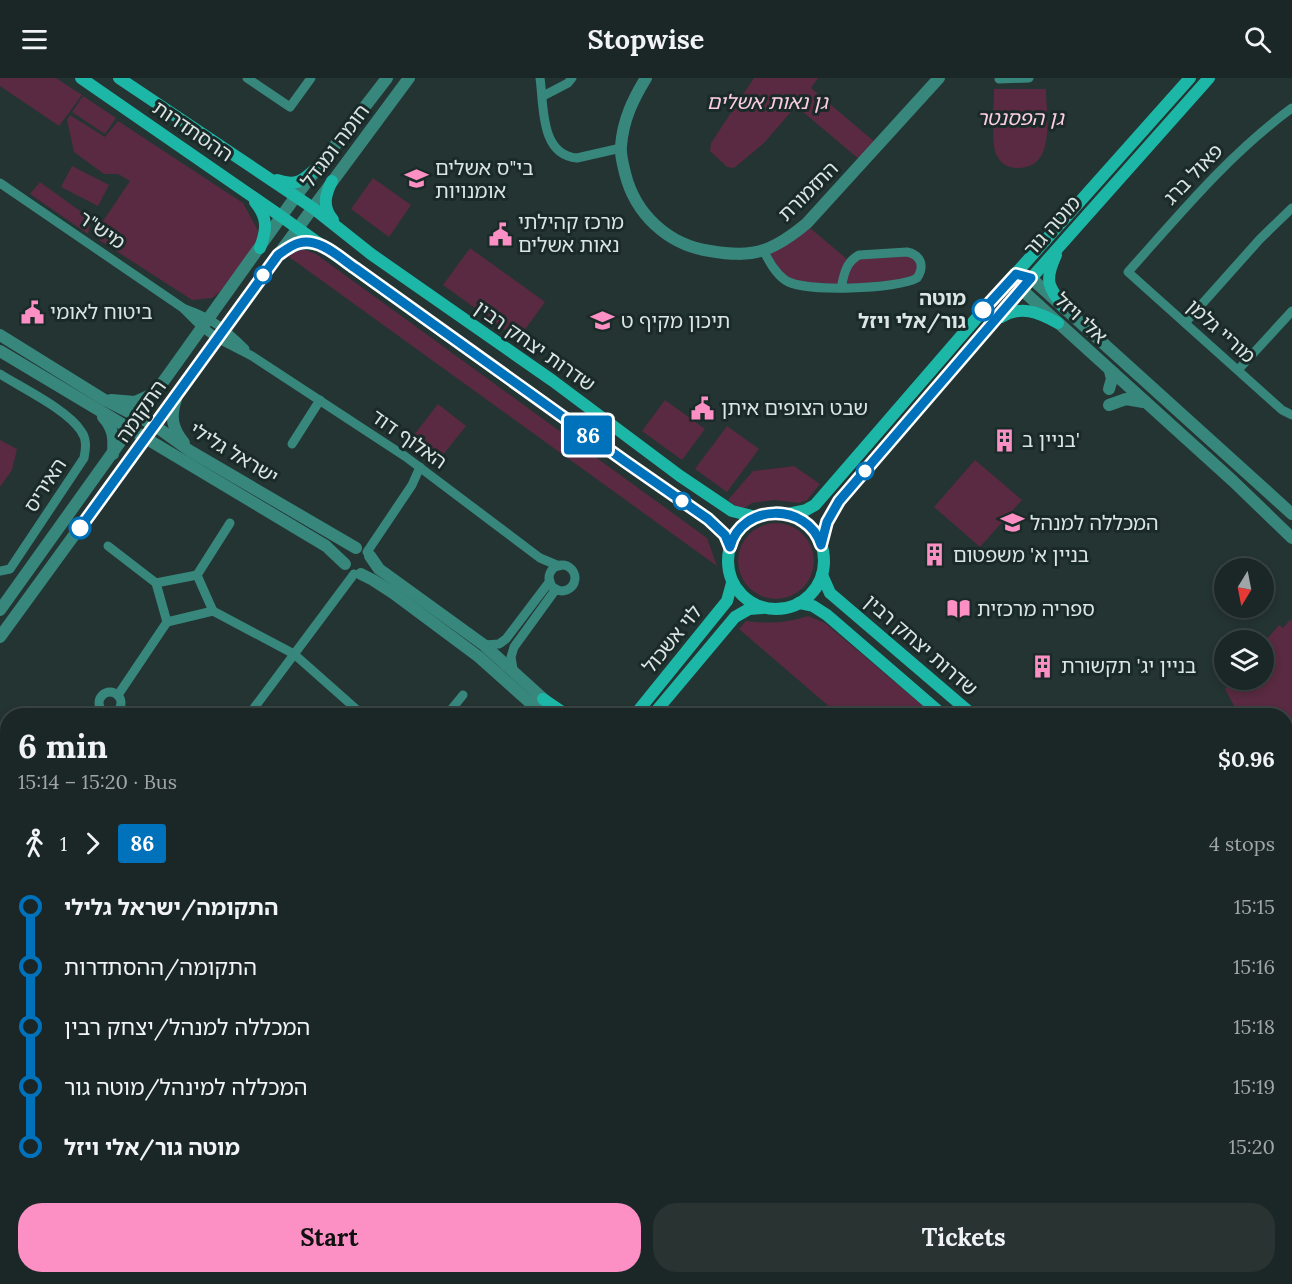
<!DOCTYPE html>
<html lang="en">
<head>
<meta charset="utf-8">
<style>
  :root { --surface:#1b2726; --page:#283332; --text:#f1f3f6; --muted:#a0a5a7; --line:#394443; --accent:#fc8fc3 }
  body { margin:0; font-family:Lora,"Noto Sans Hebrew",serif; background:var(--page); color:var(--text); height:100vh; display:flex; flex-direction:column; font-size:22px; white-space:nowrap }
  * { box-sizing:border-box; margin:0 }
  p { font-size:20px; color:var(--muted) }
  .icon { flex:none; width:33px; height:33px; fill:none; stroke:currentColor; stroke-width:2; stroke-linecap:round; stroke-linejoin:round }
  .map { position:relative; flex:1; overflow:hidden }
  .sheet { position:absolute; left:0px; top:630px; width:1293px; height:576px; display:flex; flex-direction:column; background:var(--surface); border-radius:24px 24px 0 0; box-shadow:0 3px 9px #0003,0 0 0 2px var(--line) }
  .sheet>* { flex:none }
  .badge { padding:0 12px; border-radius:4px; font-size:21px; line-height:39px }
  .needle { width:39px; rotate:190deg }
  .tools { position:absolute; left:1214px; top:480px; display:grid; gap:12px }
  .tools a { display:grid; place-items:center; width:60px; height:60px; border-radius:50%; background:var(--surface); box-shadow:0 3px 9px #0003,0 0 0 2px var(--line); font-size:30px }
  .map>.badge { position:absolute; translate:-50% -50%; box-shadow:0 0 0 3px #fff }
  .legs { display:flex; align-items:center; gap:9px; height:66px; padding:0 18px; font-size:20px }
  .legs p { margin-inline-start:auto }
  .overview { display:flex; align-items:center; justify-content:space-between; height:102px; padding:0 18px }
  h1 { font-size:33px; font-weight:700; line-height:45px }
  .button { display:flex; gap:12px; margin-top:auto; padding:12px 18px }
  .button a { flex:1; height:69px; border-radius:24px; background:var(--accent); color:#111; font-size:24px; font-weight:700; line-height:69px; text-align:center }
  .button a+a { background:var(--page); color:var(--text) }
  ul { padding:0 18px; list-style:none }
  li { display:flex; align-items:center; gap:21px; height:60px; font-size:22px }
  li i { display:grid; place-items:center; width:9px; height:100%; margin:0 8px; background:currentColor }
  li i::after { content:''; width:15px; height:15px; margin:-8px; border:4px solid; border-radius:50%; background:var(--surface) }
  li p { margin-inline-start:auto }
  li:first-child i { background:linear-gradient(#0000 50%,currentColor 0) }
  li:last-child i { background:linear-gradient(currentColor 50%,#0000 0) }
  header { display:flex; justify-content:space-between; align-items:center; height:78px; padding:0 18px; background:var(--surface); font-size:27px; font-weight:700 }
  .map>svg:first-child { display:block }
  .green { fill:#592a41 }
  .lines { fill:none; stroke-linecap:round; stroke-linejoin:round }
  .minor { stroke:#37877d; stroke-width:9 }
  .tertiary { stroke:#37877d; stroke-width:12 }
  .secondary { stroke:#1db7a8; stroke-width:12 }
  .line-1-casing { stroke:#fff; stroke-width:14 }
  .line-1 { stroke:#0072bc; stroke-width:9 }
  .stop-1-dot { fill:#fff; stroke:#0072bc; stroke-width:3 }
  .labels { text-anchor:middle; stroke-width:6; stroke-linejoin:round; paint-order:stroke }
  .park-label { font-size:20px; font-style:italic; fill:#fccee2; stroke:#1a2a28 }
  .street-label { font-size:20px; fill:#dbe5e3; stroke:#1a2a28 }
  .poi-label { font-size:20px; fill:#dbe5e3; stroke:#1a2a28; text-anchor:start }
  .stop-label { font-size:20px; font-weight:bold; fill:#dbe5e3; stroke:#1a2a28; text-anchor:end }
</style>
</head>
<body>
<header><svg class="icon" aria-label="menu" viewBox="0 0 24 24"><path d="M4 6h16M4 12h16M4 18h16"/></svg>Stopwise<svg class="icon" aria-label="search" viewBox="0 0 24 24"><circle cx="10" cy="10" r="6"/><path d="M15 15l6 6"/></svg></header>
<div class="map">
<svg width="1292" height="1206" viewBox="0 0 1292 1206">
  <rect width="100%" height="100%" fill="#243432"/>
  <g class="green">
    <path d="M0,0h56l26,17 -23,31 -59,-40z"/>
    <path d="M754,0h64l-7,10 65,55 -16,17 -64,-54 -32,37 -30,25 -7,-1 -17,-16 1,-8z"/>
    <path d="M994,11h52c0,26 11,80 -29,79 -9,0 -17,-5 -21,-14 -5,-11 -2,-51 -2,-65z"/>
    <path d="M83,18l33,22 -11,16 -33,-22z"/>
    <path d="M70,37l35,22 13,-16 125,82 18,33 -34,50 -15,12 -20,2 -99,-64 37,-55 -12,-7h-14l-30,-22 -7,-32z"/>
    <path d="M72,88l37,19 -11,21 -37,-19z"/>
    <path d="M373,100l38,27 -22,32 -38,-28z"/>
    <path d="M40,104l51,37 -3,15 -58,-40z"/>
    <path d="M810,150l37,31 -8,25c-13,0 -37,2 -49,-4 -10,-5 -16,-19 -21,-28l24,-11z"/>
    <path d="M470,170l75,54 -27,37 -75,-54z"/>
    <path d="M303,171l13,5 391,284 10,28 -432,-312z"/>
    <path d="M912,178l7,12 -8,11 -67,6 2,-13 13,-14z"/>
    <path d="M665,322l40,29 -23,31 -40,-29z"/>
    <path d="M438,326l28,22 -28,35 -28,-21z"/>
    <path d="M727,348l32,23 -32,43 -32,-23z"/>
    <path d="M0,362l17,9 -5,21 -12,17z"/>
    <path d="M975,382l47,40 -42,47 -46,-40z"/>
    <path d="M794,388l26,18 -13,16 -8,3 -25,-3 -22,3 -11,7 -13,-10 25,-29z"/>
    <circle cx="776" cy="483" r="38"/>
    <path d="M808,538l17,7 109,92h-95l-100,-86 7,-8c22,3 41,2 62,-5z"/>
    <path d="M1290,542l2,1v182l-3,3 -3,-7v-83l-47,-1 -14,-26 8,-9h30v-36l16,-19 4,3z"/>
    <path d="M1286,944l6,5v85l-6,-6z"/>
  </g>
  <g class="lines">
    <g class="minor">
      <path d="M247,0l43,29 21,-29"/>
      <path d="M540,0c4,28 0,77 37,80l44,-10"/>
      <path d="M999,1l30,-1"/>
      <path d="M543,18l25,-13 4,-5"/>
      <path d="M1292,30c-63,46 -113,107 -164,164l154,138 10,5"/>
      <path d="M0,105l183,125 19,19 15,11 35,18 154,101 134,101 19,8"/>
      <path d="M763,172c6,11 12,23 22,30 18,13 114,9 132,-2 8,-12 4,-23 -10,-26l-48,3c-13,7 -15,19 -18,33"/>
      <path d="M185,231c28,10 39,19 60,40"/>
      <path d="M1185,245l75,-84 32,-31"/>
      <path d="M1238,292l54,-59"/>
      <path d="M0,296c22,14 68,36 81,57 6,8 5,17 3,27l-74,111 -10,2"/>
      <path d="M292,366l28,-44"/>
      <path d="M108,468l48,37"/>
      <path d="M367,474l45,-67 8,-18"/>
      <circle cx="562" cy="500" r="13"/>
      <path d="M197,497l16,36 -46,11 -11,-39z"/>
      <path d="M197,497l33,-52"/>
      <path d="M213,533l81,43 70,62"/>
      <path d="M484,567l15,-1 7,-5 44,-58"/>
      <path d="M513,591l-2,-12 3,-10 42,-58"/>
      <circle cx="110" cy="625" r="11"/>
      <path d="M118,617l49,-73"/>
      <path d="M248,638l106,-142"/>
      <path d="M446,638l17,-21"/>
      <path d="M734,638c6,-7 19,-6 26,0"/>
      <path d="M0,677l8,2"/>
      <path d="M0,739l8,-12"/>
      <path d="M1286,774l6,-7"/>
      <path d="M1286,788l6,-7"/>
      <path d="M0,828l8,3"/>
      <path d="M0,1060l8,-10"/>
      <path d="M1286,1083l6,6"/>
      <path d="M0,1112l8,4"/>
      <path d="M1286,1112l6,-2"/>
      <path d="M1286,1165h6"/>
      <path d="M414,1198l1,8"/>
      <path d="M694,1198l10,8"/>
      <path d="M1134,1198l1,8"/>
      <path d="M43,1206l6,-8"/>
      <path d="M599,1206l58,-8"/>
      <path d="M912,1206l6,-8"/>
    </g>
    <g class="tertiary">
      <path d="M646,0c-13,21 -23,42 -25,68 -1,9 2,18 4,27 10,41 43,72 85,78 18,3 37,5 54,-1 17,-6 30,-16 43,-27l132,-145"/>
      <path d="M1016,196l5,15 212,192 59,57"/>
      <path d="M1022,197l9,3 261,236"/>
      <path d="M0,257l103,64 51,26 36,26 166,97"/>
      <path d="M0,273l326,195 19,18"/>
      <path d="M1109,311l3,-10 -2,-8"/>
      <path d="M176,321c-6,18 -4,29 8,44"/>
      <path d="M111,322l24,2 20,-9"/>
      <path d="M1109,327l17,-6 17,3"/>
      <path d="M103,339c11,12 11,22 10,37"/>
      <path d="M370,478l9,13 105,76 66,60"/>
      <path d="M361,496l12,6 20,13 86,64 66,59"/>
      <path d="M0,532l296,-414 91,-118"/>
      <path d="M0,559l278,-382 131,-177"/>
      <path d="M550,1198l1,8"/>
      <path d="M1078,1198l1,8"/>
    </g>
    <g class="secondary">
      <path d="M81,0l201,139 343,245 83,56 17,17 5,12"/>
      <path d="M119,0l194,130 58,46 182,127 127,95 52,35 24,6"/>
      <path d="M277,102c22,8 28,-2 44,-16"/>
      <path d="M332,103c-7,14 -10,26 1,39"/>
      <path d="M255,124c13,16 12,27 5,46"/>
      <path d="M278,177c14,-9 23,-15 40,-10"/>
      <path d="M1056,177c-12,26 -8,31 8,53"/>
      <path d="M1001,239c20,-12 37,-5 57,6"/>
      <circle cx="776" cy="483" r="48"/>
      <path d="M787,436l19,-4 9,-5 179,-207 196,-220"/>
      <path d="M821,467l6,-22 12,-22 179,-208 191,-215"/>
      <path d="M822,497l8,18 144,123"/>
      <path d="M799,525l14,3 14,9 117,101"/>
      <path d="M543,621l25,17"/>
      <path d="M634,638l93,-115 5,-18"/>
      <path d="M652,638l83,-99 14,-8 13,-1"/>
      <path d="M1286,901l6,6"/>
      <path d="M1286,932l6,5"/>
      <path d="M202,1206l5,-8"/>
      <path d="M224,1206l5,-8"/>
    </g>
  </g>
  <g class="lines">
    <defs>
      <path id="line-1" d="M80,450l198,-273c6,-4 13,-10 21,-12 20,-6 41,15 56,25l271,194 82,57 17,16 5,12c11,-44 78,-45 91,-2l6,-23 12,-21 192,-223 -15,-4 -33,36"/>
    </defs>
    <use href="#line-1" class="line-1-casing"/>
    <use href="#line-1" class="line-1"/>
  </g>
  <defs>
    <symbol id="school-bare" viewBox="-9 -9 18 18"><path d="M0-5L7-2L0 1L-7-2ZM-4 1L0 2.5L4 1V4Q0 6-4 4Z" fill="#fc8fc3" stroke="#1a2a28" stroke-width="2.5" paint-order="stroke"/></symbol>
    <symbol id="civic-bare" viewBox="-9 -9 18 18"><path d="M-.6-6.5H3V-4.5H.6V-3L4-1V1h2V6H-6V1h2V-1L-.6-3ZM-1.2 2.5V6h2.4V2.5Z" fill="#fc8fc3" stroke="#1a2a28" stroke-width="2.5" paint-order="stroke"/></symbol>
    <symbol id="building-bare" viewBox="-9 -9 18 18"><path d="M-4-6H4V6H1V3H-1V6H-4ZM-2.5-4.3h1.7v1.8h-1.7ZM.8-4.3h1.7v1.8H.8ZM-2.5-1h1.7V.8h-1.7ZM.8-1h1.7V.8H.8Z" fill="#fc8fc3" stroke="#1a2a28" stroke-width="2.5" paint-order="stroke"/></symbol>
    <symbol id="university-bare" viewBox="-9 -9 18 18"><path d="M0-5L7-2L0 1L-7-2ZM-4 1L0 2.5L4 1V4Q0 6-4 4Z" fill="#fc8fc3" stroke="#1a2a28" stroke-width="2.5" paint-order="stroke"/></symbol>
    <symbol id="library-bare" viewBox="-9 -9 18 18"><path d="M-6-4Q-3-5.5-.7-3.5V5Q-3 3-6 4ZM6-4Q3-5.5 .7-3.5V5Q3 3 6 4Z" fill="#fc8fc3" stroke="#1a2a28" stroke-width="2.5" paint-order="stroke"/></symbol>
  </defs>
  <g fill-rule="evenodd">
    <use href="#school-bare" x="400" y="84" width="33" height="33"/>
    <use href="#civic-bare" x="484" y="140" width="33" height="33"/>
    <use href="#civic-bare" x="16" y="218" width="33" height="33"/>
    <use href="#school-bare" x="586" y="226" width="33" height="33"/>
    <use href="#civic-bare" x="686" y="314" width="33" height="33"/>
    <use href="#building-bare" x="988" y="346" width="33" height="33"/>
    <use href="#university-bare" x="996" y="428" width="33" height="33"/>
    <use href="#building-bare" x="918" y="460" width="33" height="33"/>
    <use href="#library-bare" x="942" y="514" width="33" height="33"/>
    <use href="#building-bare" x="1026" y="572" width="33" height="33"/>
  </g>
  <g class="stop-1-dot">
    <circle cx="263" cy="197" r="8"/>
    <circle cx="983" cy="232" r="10"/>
    <circle cx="865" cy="393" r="8"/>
    <circle cx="682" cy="423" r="8"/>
    <circle cx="80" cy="450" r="10"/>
  </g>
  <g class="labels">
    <g class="park-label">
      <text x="767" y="31">גן נאות אשלים</text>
      <text x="1020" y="47">גן הפסנטר</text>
    </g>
    <g class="street-label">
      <text transform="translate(193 53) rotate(34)" y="7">ההסתדרות</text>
      <text transform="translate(335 68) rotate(-53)" y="7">חומה ומגדל</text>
      <text transform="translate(1193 96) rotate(-46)" y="7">פאול ברג</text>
      <text transform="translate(808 113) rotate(-45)" y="7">התזמורת</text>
      <text transform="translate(1052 148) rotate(-48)" y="7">מוטה גור</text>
      <text transform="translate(102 152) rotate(34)" y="7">מיש"ר</text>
      <text transform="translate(1081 240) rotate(43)" y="7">אלי ויזל</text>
      <text transform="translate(1221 253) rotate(42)" y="7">מוריי גלמן</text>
      <text transform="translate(535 268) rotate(35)" y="7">שדרות יצחק רבין</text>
      <text transform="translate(141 333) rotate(-55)" y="7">התקומה</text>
      <text transform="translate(409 361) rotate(35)" y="7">האלוף דוד</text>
      <text transform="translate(234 375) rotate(31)" y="7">ישראל גלילי</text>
      <text transform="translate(45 407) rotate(-57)" y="7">האיריס</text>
      <text transform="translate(672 561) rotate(-51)" y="7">לוי אשכול</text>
      <text transform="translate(921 567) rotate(41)" y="7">שדרות יצחק רבין</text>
    </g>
    <g class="poi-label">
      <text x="435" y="97">בי"ס אשלים<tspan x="435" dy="23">אומנויות</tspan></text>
      <text x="518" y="151">מרכז קהילתי<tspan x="518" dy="23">נאות אשלים</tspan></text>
      <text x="50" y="241">ביטוח לאומי</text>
      <text x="621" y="250">תיכון מקיף ט</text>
      <text x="721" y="337">שבט הצופים איתן</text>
      <text x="1022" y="369">בניין ב'</text>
      <text x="1030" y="452">המכללה למנהל</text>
      <text x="953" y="484">בניין א' משפטום</text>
      <text x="977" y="538">ספריה מרכזית</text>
      <text x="1061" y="595">בניין יג' תקשורת</text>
    </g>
    <g class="stop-label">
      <text x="966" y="227">מוטה<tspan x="966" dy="23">גור/אלי ויזל</tspan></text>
    </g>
  </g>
</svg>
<div class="tools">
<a><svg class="needle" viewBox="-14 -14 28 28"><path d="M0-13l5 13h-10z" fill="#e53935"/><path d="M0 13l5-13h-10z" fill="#a0a5a7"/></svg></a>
<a><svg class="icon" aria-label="layers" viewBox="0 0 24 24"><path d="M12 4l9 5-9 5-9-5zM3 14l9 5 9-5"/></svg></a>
</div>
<b class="badge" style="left:588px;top:357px;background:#0072bc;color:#fff">86</b>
<section class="sheet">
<div class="overview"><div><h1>6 min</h1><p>15:14 – 15:20 · Bus</p></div><b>$0.96</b></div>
<div class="legs"><svg class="icon" aria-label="walk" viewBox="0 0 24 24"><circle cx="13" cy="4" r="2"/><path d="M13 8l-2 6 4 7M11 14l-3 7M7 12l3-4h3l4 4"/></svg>1<svg class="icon" aria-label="forward" viewBox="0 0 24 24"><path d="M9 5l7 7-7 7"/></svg><b class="badge" style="background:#0072bc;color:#fff">86</b><p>4 stops</p></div>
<ul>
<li><i style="color:#0072bc"></i><b>התקומה/ישראל גלילי</b><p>15:15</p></li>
<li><i style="color:#0072bc"></i><span>התקומה/ההסתדרות</span><p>15:16</p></li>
<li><i style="color:#0072bc"></i><span>המכללה למנהל/יצחק רבין</span><p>15:18</p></li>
<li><i style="color:#0072bc"></i><span>המכללה למינהל/מוטה גור</span><p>15:19</p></li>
<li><i style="color:#0072bc"></i><b>מוטה גור/אלי ויזל</b><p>15:20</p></li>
</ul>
<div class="button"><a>Start</a><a>Tickets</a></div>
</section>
</div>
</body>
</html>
